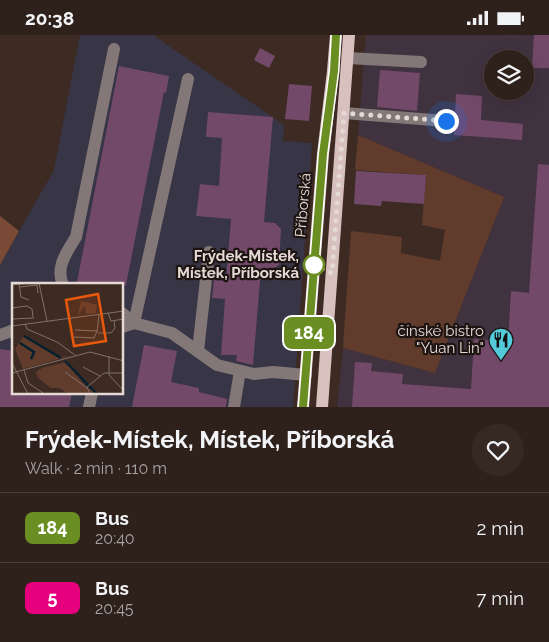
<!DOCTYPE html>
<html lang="en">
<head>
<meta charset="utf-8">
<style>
  :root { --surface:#2e201a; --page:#362823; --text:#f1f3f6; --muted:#a7a3a2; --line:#493e39 }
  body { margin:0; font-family:Raleway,sans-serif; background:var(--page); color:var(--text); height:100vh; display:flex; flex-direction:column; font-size:19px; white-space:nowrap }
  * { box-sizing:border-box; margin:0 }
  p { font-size:16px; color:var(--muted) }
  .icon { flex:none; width:28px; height:28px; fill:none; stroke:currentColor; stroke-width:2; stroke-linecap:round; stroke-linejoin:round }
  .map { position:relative; height:372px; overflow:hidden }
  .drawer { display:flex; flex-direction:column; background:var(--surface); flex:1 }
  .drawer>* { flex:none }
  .badge { padding:0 10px; border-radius:8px; font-size:18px; line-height:32px }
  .fabs { position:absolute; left:484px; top:15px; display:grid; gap:10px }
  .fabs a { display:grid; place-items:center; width:50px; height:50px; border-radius:50%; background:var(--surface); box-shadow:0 5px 20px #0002,0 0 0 1px var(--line); font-size:25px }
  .you { position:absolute; width:25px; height:25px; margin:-12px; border:4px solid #fff; border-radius:50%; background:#1a73e8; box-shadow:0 0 0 8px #1a73e833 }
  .map>.badge { position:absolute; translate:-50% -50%; box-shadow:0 0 0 2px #fff }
  .round { display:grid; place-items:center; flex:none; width:52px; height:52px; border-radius:26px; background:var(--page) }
  .headline { display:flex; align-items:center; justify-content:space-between; height:85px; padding:0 25px }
  h1 { font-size:24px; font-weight:700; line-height:38px }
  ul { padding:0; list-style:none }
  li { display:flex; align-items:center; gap:15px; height:70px; padding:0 25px; border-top:1px solid var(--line) }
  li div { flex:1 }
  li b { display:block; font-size:19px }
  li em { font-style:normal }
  li .badge { min-width:55px; font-weight:700; text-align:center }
  .status { display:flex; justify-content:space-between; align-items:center; height:35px; padding:0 25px; background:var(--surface); direction:ltr }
  .status svg { height:14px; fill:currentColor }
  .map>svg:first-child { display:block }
  .commercial { fill:#40323f; fill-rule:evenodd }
  .industrial { fill:#373546; fill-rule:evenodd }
  .green { fill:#613c2d }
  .forest { fill:#7a4a36 }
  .building { fill:#724969 }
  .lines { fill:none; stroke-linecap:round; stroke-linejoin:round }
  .minor { stroke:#837877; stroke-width:12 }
  .major { stroke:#d7c0be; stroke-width:12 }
  .line-casing { stroke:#fff; stroke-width:11 }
  .line { stroke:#6b8e23; stroke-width:8 }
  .walk { stroke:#e5d9d4; stroke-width:5; stroke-dasharray:0 9 }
  .stop-dot { fill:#fff; stroke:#6b8e23; stroke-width:2.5 }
  .labels { text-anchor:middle; stroke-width:4.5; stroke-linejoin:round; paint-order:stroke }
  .street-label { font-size:15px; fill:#e5d9d4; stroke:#1e1512 }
  .stop-label { font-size:15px; font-weight:bold; fill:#e5d9d4; stroke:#1e1512; text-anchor:end }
  .poi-label { font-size:15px; fill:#e5d9d4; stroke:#1e1512; text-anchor:end }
  .inset-river { fill:none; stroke:#061f2f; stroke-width:2.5 }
  .inset-road { fill:none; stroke:#80716a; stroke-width:1 }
  .view { fill:#e8590c; fill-opacity:0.15; stroke:#e8590c; stroke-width:2.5 }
  .inset-edge { fill:none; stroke:#e5d9d4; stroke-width:2.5 }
</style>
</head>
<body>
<div class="status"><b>20:38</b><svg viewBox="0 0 49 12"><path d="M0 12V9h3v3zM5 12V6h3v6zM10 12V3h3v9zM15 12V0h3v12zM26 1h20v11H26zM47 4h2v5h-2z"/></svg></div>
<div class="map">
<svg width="549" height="372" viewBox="0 0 549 372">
  <rect width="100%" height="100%" fill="#3d2b23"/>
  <path class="commercial" d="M366,0h183v372h-212l6,-59 92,25 69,-176 -146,-62zM492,24h33v32h-33z"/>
  <path class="industrial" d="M80,0h73l131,90 -1,16 29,2 -19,264h-293v-142l54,-95zM14,250h108v108h-108z"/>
  <path class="green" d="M358,100l146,62 -69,176 -92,-25 8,-117 51,6 -1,16 39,8 5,-31 -23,-5 4,-50 -71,-5z"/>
  <path class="forest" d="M0,181l19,15 -19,34z"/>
  <g class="building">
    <path d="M534,0h15v33h-17z"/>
    <path d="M260,13l15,8 -6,12 -15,-8z"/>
    <path d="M119,31l50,10 -3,17 -2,-1 -38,193h-36l-13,-3z"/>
    <path d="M380,35l40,3 -3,38 -40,-4z"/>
    <path d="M289,49l23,2 -3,35 -24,-2z"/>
    <path d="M456,59l26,2 -1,24 42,4 -1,16 -68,-5z"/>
    <path d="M208,77l65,5 -9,105 11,1 6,6 -2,36 -8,5 -10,-1 -8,96 -17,-4 1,-6h-16l4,-56 -13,-1 2,-18 12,1 5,-62 -35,-3 4,-32 19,2 3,-48 -16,-1z"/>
    <path d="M538,129l11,1v242h-197l3,-45 17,1 -1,8 32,3 -1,10 69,5 3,-50 34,3 3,-51 18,2z"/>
    <path d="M356,136l70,4 -2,29 -42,-3 -1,5 -27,-2z"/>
    <path d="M144,310l33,6 -6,31 28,6v4l28,7 -1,8h-94z"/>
    <path d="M0,314l14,2v42h58l-3,14h-69z"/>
  </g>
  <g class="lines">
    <g class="minor">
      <path d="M348,23l73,4"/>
      <path d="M344,78l102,8"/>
      <path d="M63,250c-8,-18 4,-33 13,-48l38,-188"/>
      <path d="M122,278l12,10 54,-244"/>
      <path d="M122,292l12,-4 38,10 45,32 37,9 19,-2 33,3"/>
      <path d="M0,300l14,-5"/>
      <path d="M198,316l11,-99"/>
      <path d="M89,372l3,-14"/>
      <path d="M234,372l6,-36"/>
    </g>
    <g class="major">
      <path d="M303,372l20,-253 10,-83 3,-36"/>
      <path d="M322,372l27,-372"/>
    </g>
  </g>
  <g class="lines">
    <defs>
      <path id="line" d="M303,372l20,-253 11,-83 2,-36"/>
    </defs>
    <use href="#line" class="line-casing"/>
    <use href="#line" class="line"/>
    <path class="walk" d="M314,230l18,8 12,-160 102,8"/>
  </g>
  <defs>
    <symbol id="restaurant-pin" viewBox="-11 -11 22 30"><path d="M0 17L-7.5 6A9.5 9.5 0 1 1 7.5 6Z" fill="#53cbdb" stroke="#1e1512"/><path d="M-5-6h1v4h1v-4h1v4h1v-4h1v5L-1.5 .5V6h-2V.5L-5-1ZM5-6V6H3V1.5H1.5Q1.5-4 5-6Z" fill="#111"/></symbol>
  </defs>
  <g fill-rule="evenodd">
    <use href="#restaurant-pin" x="487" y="291" width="28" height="38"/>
  </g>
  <circle class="stop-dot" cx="314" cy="230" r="10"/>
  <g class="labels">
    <g class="street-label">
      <text transform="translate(303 170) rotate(-85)" y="5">Příborská</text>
    </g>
    <g class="stop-label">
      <text x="299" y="226">Frýdek-Místek,<tspan x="299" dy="17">Místek, Příborská</tspan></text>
    </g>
    <g class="poi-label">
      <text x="484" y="301">čínské bistro<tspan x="484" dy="17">"Yuan Lin"</tspan></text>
    </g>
  </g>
  <g transform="translate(12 248)">
    <rect width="111" height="111" fill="#3d2b23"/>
    <path d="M69,18l16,4 -1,8 -10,1 -1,-8 -7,9zM12,53l35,21 11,-1 -47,13 -8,-20zM54,79l20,25 14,7h-31l-10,-6h-8l-13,-10 -2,-6 6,-4z" fill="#613c2d"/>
    <path class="inset-river" d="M12,53l37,22M8,60l14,9 -3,7M53,78l32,33"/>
    <path class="inset-road" d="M27,0l8,38M7,1l2,13 8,3M0,2l20,-2M8,4l17,-2 1,8M0,25l15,-2 5,3 1,8M96,30l3,8 13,-2M0,36l22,-1M13,41l2,5 30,13 18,13M0,43l112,-15M85,49l2,-17M86,50h13l4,-5 -1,-7M62,54l20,1 3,-7 -22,-1M97,73v19l15,16M0,80l16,31M71,84l17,9M12,87l4,13 15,10M53,89l22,16M0,90l78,-21 34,9M78,111l-3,-7 17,-14h20"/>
    <path class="view" d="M86,11l8,47 -32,5 -8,-46z"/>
    <rect width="111" height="111" class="inset-edge"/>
  </g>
</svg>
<div class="fabs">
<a><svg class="icon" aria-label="layers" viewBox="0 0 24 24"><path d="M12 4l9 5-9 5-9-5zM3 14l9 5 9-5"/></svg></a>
</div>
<div class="you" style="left:446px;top:86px"></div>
<b class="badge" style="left:309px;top:298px;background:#6b8e23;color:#fff">184</b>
</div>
<section class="drawer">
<div class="headline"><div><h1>Frýdek-Místek, Místek, Příborská</h1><p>Walk · 2 min · 110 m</p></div><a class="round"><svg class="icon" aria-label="heart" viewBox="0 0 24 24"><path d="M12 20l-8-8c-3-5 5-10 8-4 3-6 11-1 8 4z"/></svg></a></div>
<ul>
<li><span class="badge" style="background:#6b8e23;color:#fff">184</span><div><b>Bus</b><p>20:40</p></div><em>2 min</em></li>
<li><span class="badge" style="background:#e6007e;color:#fff">5</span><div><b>Bus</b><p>20:45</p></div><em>7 min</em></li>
</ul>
</section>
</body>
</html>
